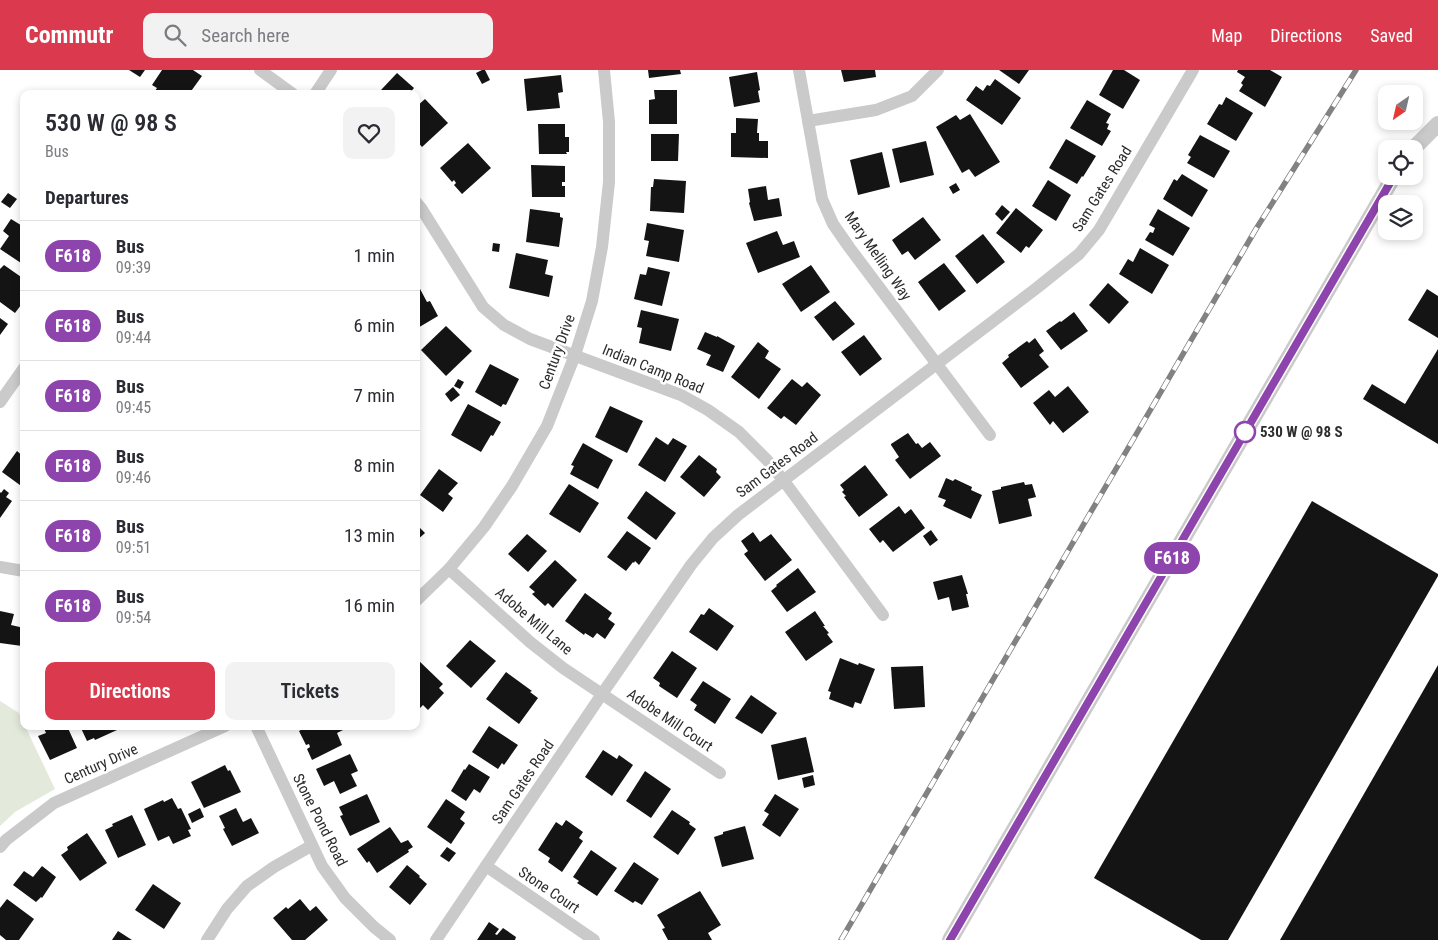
<!DOCTYPE html>
<html lang="en">
<head>
<meta charset="utf-8">
<style>
  :root { --surface:#fff; --page:#f2f2f3; --text:#2b2b33; --muted:#7c7c81; --line:#e1e1e2; --accent:#db394d }
  body { margin:0; font-family:"Roboto Condensed",sans-serif; background:var(--page); color:var(--text); height:100vh; display:flex; flex-direction:column; font-size:19px; white-space:nowrap }
  * { box-sizing:border-box; margin:0 }
  p { font-size:16px; color:var(--muted) }
  .icon { flex:none; width:28px; height:28px; fill:none; stroke:currentColor; stroke-width:2; stroke-linecap:round; stroke-linejoin:round }
  .map { position:relative; flex:1; overflow:hidden }
  .drawer { position:absolute; left:20px; top:20px; width:400px; height:640px; display:flex; flex-direction:column; background:var(--surface); border-radius:10px; box-shadow:0 2px 8px #0003 }
  .drawer>* { flex:none }
  .badge { padding:0 10px; border-radius:16px; font-size:18px; line-height:32px }
  .needle { width:32px; rotate:214deg }
  .controls { position:absolute; left:1378px; top:15px; display:grid; gap:10px }
  .controls a { display:grid; place-items:center; width:45px; height:45px; border-radius:10px; background:var(--surface); box-shadow:0 2px 8px #0003; font-size:25px }
  .map>.badge { position:absolute; translate:-50% -50%; box-shadow:0 0 0 2px #fff }
  h2 { padding:0 25px; font-size:19px; line-height:45px }
  .round { display:grid; place-items:center; flex:none; width:52px; height:52px; border-radius:10px; background:var(--page) }
  .headline { display:flex; align-items:center; justify-content:space-between; height:85px; padding:0 25px }
  h1 { font-size:24px; font-weight:600; line-height:38px }
  .cta { display:flex; gap:10px; margin-top:auto; padding:10px 25px }
  .cta a { flex:1; height:58px; border-radius:10px; background:var(--accent); color:#fff; font-size:20px; font-weight:600; line-height:58px; text-align:center }
  .cta a+a { background:var(--page); color:var(--text) }
  ul { padding:0; list-style:none }
  li { display:flex; align-items:center; gap:15px; height:70px; padding:0 25px; border-top:1px solid var(--line) }
  li div { flex:1 }
  li b { display:block; font-size:19px }
  li em { font-style:normal }
  li .badge { min-width:55px; font-weight:700; text-align:center }
  header { display:flex; align-items:center; gap:30px; box-sizing:border-box; height:70px; padding:0 25px; background:var(--accent); color:#fff }
  header strong { font-size:24px }
  nav { display:flex; gap:28px; margin-inline-start:auto; font-size:18px }
  .search { width:350px; height:45px; background:var(--page); display:flex; align-items:center; gap:12px; box-sizing:border-box; padding:0 18px; border-radius:10px; color:var(--muted); font-size:19px }
  .map>svg:first-child { display:block }
  .green { fill:#e4eadb }
  .building { fill:#141414 }
  .lines { fill:none; stroke-linecap:round; stroke-linejoin:round }
  .minor { stroke:#cacaca; stroke-width:12 }
  .tertiary { stroke:#cacaca; stroke-width:16 }
  .rail-casing { stroke:#828282; stroke-width:5.5 }
  .rail { stroke:#fff; stroke-width:4; stroke-dasharray:11; stroke-linecap:butt }
  .line-casing { stroke:#fff; stroke-width:11 }
  .line { stroke:#8e44ad; stroke-width:8 }
  .stop-dot { fill:#fff; stroke:#8e44ad; stroke-width:2.5 }
  .labels { text-anchor:middle; stroke-width:5; stroke-linejoin:round; paint-order:stroke }
  .street-label { font-size:15px; fill:#2d2d2d; stroke:#fff }
  .stop-label { font-size:15px; font-weight:bold; fill:#2d2d2d; stroke:#fff; text-anchor:start }
</style>
</head>
<body>
<header>
<strong>Commutr</strong>
<div class="search"><svg class="icon" aria-label="search" viewBox="0 0 24 24"><circle cx="10" cy="10" r="6"/><path d="M15 15l6 6"/></svg>Search here</div>
<nav><a>Map</a><a>Directions</a><a>Saved</a></nav>
</header>
<div class="map">
<svg width="1438" height="870" viewBox="0 0 1438 870">
  <rect width="100%" height="100%" fill="#fff"/>
  <path class="green" d="M0,631l19,12 5,13h1l30,63 -40,23 -15,14z"/>
  <g class="building">
    <path d="M129,0h16l-5,7z"/>
    <path d="M162,0h31l9,6 -13,18h-36l4,-6 -5,-3z"/>
    <path d="M482,0h3l5,10 -8,4 -6,-11z"/>
    <path d="M648,0h32l1,4 -32,4z"/>
    <path d="M841,0h34l1,7 -32,5z"/>
    <path d="M999,0h30l-10,14z"/>
    <path d="M1113,0h11l16,10 -17,29 -24,-14z"/>
    <path d="M1238,0h32l12,7 -17,30 -26,-16 4,-6 -2,-2 4,-6 -8,-5z"/>
    <path d="M757,2l3,18 -2,1 2,11 -26,5 -5,-30z"/>
    <path d="M397,3l17,15 -5,6h-24l-4,-4z"/>
    <path d="M561,5l2,17 -5,1 2,15 -33,3 -3,-32z"/>
    <path d="M995,9l26,19 -19,27 -36,-25 10,-14 7,5 4,-6 3,1z"/>
    <path d="M654,20h23v34h-28v-24l6,-1z"/>
    <path d="M1226,27l27,16 -17,28 -29,-17 12,-20 3,1z"/>
    <path d="M425,29l23,24 -26,24 -6,-7v-33z"/>
    <path d="M1087,30l24,14 -5,9 3,1 -2,5 4,2 -9,15 -32,-18z"/>
    <path d="M970,44l30,48 -25,15 -6,-8 -7,4 -26,-46 20,-12 4,5z"/>
    <path d="M736,48l22,1 -1,14h2v8h9v17l-37,-1v-24h5z"/>
    <path d="M538,54h27v13h4v15h-3l1,2h-28z"/>
    <path d="M651,64h28l-1,27h-27z"/>
    <path d="M1200,65l30,16 -16,27 -27,-15 4,-6 -3,-2z"/>
    <path d="M1066,69l30,17 -13,21 -1,-1 -5,8 -28,-16z"/>
    <path d="M926,71l8,34 -34,8 -8,-34z"/>
    <path d="M468,73l23,25 -29,26 -8,-9 2,-2 -2,-3 -2,2 -12,-14z"/>
    <path d="M882,82l8,35 -32,8 -8,-35z"/>
    <path d="M531,95l34,1v16h-3v4h3v11h-33z"/>
    <path d="M1182,104l26,16 -16,27 -29,-18 11,-20 3,2z"/>
    <path d="M654,109l32,2 -2,32 -34,-2 1,-24h2z"/>
    <path d="M1048,110l23,15 -15,26 -24,-15z"/>
    <path d="M956,113l4,7 -7,4 -4,-7z"/>
    <path d="M766,116l2,14 11,-2 3,18 -28,5 -5,-18 1,-1 -2,-13z"/>
    <path d="M8,123l9,6 -7,9 -9,-6z"/>
    <path d="M1002,135l8,7 -8,9 -7,-7z"/>
    <path d="M1016,138l27,22 -14,18 -3,-2 -5,7 -25,-20z"/>
    <path d="M530,139l30,4v4l3,1 -4,29 -33,-5z"/>
    <path d="M1158,139l32,19 -17,28 -28,-16 5,-8 3,1 2,-5 -6,-3z"/>
    <path d="M923,147l18,23 -26,20 -7,-9 -6,4 -10,-15z"/>
    <path d="M11,149l13,8v38l-24,-16 9,-13 -6,-5z"/>
    <path d="M647,153l37,7 -5,32 -33,-6 3,-15 -5,-1z"/>
    <path d="M777,161l6,14 11,-4 6,16 -42,16 -12,-30z"/>
    <path d="M983,164l22,28 -28,22 -22,-28z"/>
    <path d="M493,173l7,1 -1,8 -7,-1z"/>
    <path d="M1140,178l29,17 -17,29 -33,-20 9,-15 5,3z"/>
    <path d="M516,183l32,7 -3,14 8,2 -4,21 -40,-9z"/>
    <path d="M944,193l22,28 -27,20 -21,-29z"/>
    <path d="M4,195l20,14v14l-3,3 3,1v4l-9,12 -15,-11v-33z"/>
    <path d="M811,195l19,27 -29,20 -19,-28z"/>
    <path d="M648,197l22,5 -8,34 -28,-7 6,-25 6,1z"/>
    <path d="M1108,213l21,19 -20,22 -20,-19z"/>
    <path d="M419,217l8,15 3,-1 8,15 -22,13v-40z"/>
    <path d="M1427,219l11,7v42l-30,-18z"/>
    <path d="M835,231l20,23 -22,17 -19,-24z"/>
    <path d="M641,240l38,9 -8,32 -32,-8 3,-15 -5,-1z"/>
    <path d="M1074,242l14,19 -27,19 -15,-19 14,-10 1,1z"/>
    <path d="M0,248l8,6 -8,11z"/>
    <path d="M446,256l26,25 -26,25 -25,-26z"/>
    <path d="M705,262l12,5v-1l18,10 -12,26 -17,-7 5,-10 -14,-6z"/>
    <path d="M864,265l18,24 -22,17 -19,-24z"/>
    <path d="M1035,268l9,13 -5,4 10,12 -28,21 -19,-25 7,-6 -1,-2 19,-14 2,2z"/>
    <path d="M758,272l11,9 -4,7 16,11 -22,30 -28,-22z"/>
    <path d="M1438,279v95l-75,-45 9,-15 33,20z"/>
    <path d="M490,294l29,15 -13,26 -3,-1 -2,3 -26,-15z"/>
    <path d="M458,309l6,3 -4,7 -6,-3z"/>
    <path d="M792,309l10,8 5,-5 14,13 -25,30 -12,-9 -3,3 -14,-11z"/>
    <path d="M1068,316l21,26 -26,21 -10,-12 -3,4 -17,-22 16,-13 6,7z"/>
    <path d="M453,317l7,8 -9,7 -6,-8z"/>
    <path d="M468,334l33,18 -8,14 -2,-1 -10,17 -30,-17z"/>
    <path d="M610,336l33,15 -16,32 -32,-16z"/>
    <path d="M908,363l8,11 2,-1 4,5 8,-6 11,14 -31,23 -15,-19 4,-3 -8,-12v-1z"/>
    <path d="M656,367l12,8 5,-7 14,8 -22,36 -27,-17z"/>
    <path d="M583,373l30,17 -15,29 -28,-15 4,-8 -3,-1z"/>
    <path d="M17,381l7,6v31l-22,-16z"/>
    <path d="M699,385l18,14 -1,3 5,5 -17,20 -24,-20z"/>
    <path d="M865,395l23,30 -29,22 -15,-20 2,-1 -4,-4 2,-2 -4,-5z"/>
    <path d="M439,399l19,14 -10,11 5,4 -10,14 -23,-17z"/>
    <path d="M946,408l7,3 2,-2 17,8 -1,3 11,5 -11,24 -28,-13 3,-6 -8,-3z"/>
    <path d="M1024,412l1,3 7,-1 4,13 -8,2 4,17 -33,8 -7,-33 9,-2v-2z"/>
    <path d="M569,414l30,19 -19,30 -31,-19z"/>
    <path d="M4,419l5,4 -3,4 6,4 -12,17v-26l1,1z"/>
    <path d="M646,421l30,22 -20,27 -29,-22z"/>
    <path d="M1312,431l126,73v2l-210,364h-27l-107,-62z"/>
    <path d="M899,436l6,8 6,-5 14,19 -32,24 -10,-12 -3,3 -11,-14z"/>
    <path d="M416,454l9,9 -9,8z"/>
    <path d="M931,460l7,10 -8,6 -7,-10z"/>
    <path d="M627,461l24,17 -12,17 -4,-4 -1,2 -1,-1 -7,9 -19,-14z"/>
    <path d="M753,462l7,10 11,-8 21,26 -27,21 -21,-27 4,-3 -7,-10z"/>
    <path d="M527,464l20,17 -19,21 -20,-18z"/>
    <path d="M555,490l22,20 -24,28 -5,-5 -3,3 -13,-12 3,-2 -6,-5z"/>
    <path d="M798,498l18,24 -29,20 -16,-21 6,-5 -1,-1z"/>
    <path d="M962,505l6,19h-2l3,13 -17,4 -3,-14 -11,3 -5,-18z"/>
    <path d="M585,523l27,20 -4,6 7,5 -10,15 -8,-6 -4,5 -8,-5 -1,2 -19,-14z"/>
    <path d="M709,538l25,18 -17,25 -28,-19 12,-18 3,1z"/>
    <path d="M0,541l14,3 -3,11 13,3 -2,18 -22,-3z"/>
    <path d="M815,541l10,15h-2l6,7 -2,1 6,8 -27,19 -21,-29z"/>
    <path d="M470,570l26,21 -25,27 -25,-22z"/>
    <path d="M672,581l25,17 -20,30 -18,-12 1,-3 -7,-5z"/>
    <path d="M416,588l27,26 -4,4 5,5 -16,17 -5,-5 -3,3 -4,-4z"/>
    <path d="M840,588l18,7 1,-2 16,6 -14,35 -6,-2 -2,6 -24,-9 2,-7 -3,-1z"/>
    <path d="M1438,595v275h-158z"/>
    <path d="M923,596l2,41 -31,2 -3,-42z"/>
    <path d="M506,602l26,19 -2,1 8,6 -19,26 -33,-25z"/>
    <path d="M703,611l28,18 -16,25 -21,-14 3,-5 -7,-5z"/>
    <path d="M751,625l26,18 -15,21 -27,-16z"/>
    <path d="M43,656h24l10,22 -27,12 -12,-24 8,-3z"/>
    <path d="M80,656h35l2,4 -22,10 -1,-2 -7,3z"/>
    <path d="M308,656h36l1,3 -8,4 5,12 -30,15 -5,-11 3,-2 -1,-3 -3,1 -7,-14z"/>
    <path d="M489,656l29,19 -14,20 -2,-2 -4,6 -26,-17z"/>
    <path d="M806,667l8,35 -36,8 -7,-35z"/>
    <path d="M603,680l14,9 2,-4 14,10 -21,31 -27,-19z"/>
    <path d="M350,684l8,17 -7,3 6,12 -17,8 -6,-13 -10,5 -8,-17z"/>
    <path d="M469,694l21,13 -10,16 -6,-4 -8,12 -15,-10 13,-22 1,1z"/>
    <path d="M225,695l3,6 2,-1 11,22 -37,16 -13,-26z"/>
    <path d="M645,701l26,18 -20,29 -25,-17z"/>
    <path d="M813,705l2,10 -11,3 -2,-10z"/>
    <path d="M367,724l13,28 -30,14 -10,-20 3,-1 -4,-8z"/>
    <path d="M775,724l24,15 -19,28 -18,-12 7,-11 -5,-3z"/>
    <path d="M172,728l6,11 3,-1 10,21 -3,1 3,6 -18,8 -4,-8 -11,5 -14,-32 19,-9 1,2z"/>
    <path d="M446,729l19,13 -5,7 5,4 -14,21 -24,-17z"/>
    <path d="M200,738l4,9 -12,6 -4,-9z"/>
    <path d="M236,738l7,14 8,-4 8,15 -27,13 -9,-17 2,-1 -6,-12z"/>
    <path d="M672,740l18,12 -1,2 7,5 -18,26 -25,-18z"/>
    <path d="M132,745l14,30 -28,13 -13,-28 8,-4 -1,-2z"/>
    <path d="M566,750l17,12 -4,6 4,3 -21,31 -14,-10 2,-4 -12,-8 18,-28 6,4z"/>
    <path d="M745,756l9,33 -32,8 -8,-30 9,-3v-2z"/>
    <path d="M390,757l11,16 7,-3 5,7 -5,3 1,2 -32,21 -8,-12 -2,2 -10,-14z"/>
    <path d="M87,763l20,30 -27,18 -19,-26 7,-5 -1,-3z"/>
    <path d="M447,777l9,6 -7,9 -9,-6z"/>
    <path d="M591,780l26,18 -20,28 -20,-13 2,-2 -6,-4z"/>
    <path d="M634,792l25,17 -17,26 -7,-4 -2,2 -19,-12z"/>
    <path d="M407,795l13,11 -1,1 8,7 -17,21 -21,-18z"/>
    <path d="M42,796l14,11 -14,21 -1,-1 -5,5 -23,-17 11,-14 9,6z"/>
    <path d="M153,814l28,19 -17,26 -29,-19z"/>
    <path d="M700,821l21,34 -13,8 4,7h-44l-6,-11 3,-1 -8,-13z"/>
    <path d="M7,829l27,20 -15,21h-13l-6,-5v-27z"/>
    <path d="M300,829l10,12 6,-5 12,14 -23,20h-13l-19,-22 13,-11 2,2z"/>
    <path d="M489,852l10,7 -4,5 2,1 6,-7 13,9 -1,3h-38z"/>
    <path d="M118,861l14,9h-20z"/>
  </g>
  <g class="lines">
    <g class="minor">
      <path d="M260,0l33,24"/>
      <path d="M799,0l23,129 11,25 16,23 141,188"/>
      <path d="M315,24l16,-24"/>
      <path d="M808,51l68,-11 36,-14 26,-26"/>
      <path d="M416,132l5,6 62,99 21,18 26,14 151,56 27,15 31,22 28,28 17,21 99,134"/>
      <path d="M0,332l24,-34"/>
      <path d="M0,497l24,4"/>
      <path d="M449,499l81,73 33,26 157,105"/>
      <path d="M416,531l33,-32 35,-42 28,-41 35,-60 28,-71 17,-54 10,-54 7,-65v-60l-5,-52"/>
      <path d="M256,656l66,140 23,32 29,29 16,13"/>
      <path d="M0,777l6,-7 48,-37 171,-77"/>
      <path d="M486,796l108,74"/>
      <path d="M207,870l20,-31 20,-23 27,-19 37,-21"/>
      <path d="M436,870l166,-246 89,-129 22,-27 25,-23 300,-228 41,-33 20,-24 94,-160"/>
    </g>
    <g class="tertiary">
      <path d="M1413,79l25,-25"/>
      <path d="M950,870l444,-764"/>
    </g>
    <defs>
      <path id="rail" d="M841,870l415,-711 100,-159"/>
    </defs>
    <use href="#rail" class="rail-casing"/>
    <use href="#rail" class="rail"/>
  </g>
  <g class="lines">
    <defs>
      <path id="line" d="M950,870l444,-764"/>
    </defs>
    <use href="#line" class="line-casing"/>
    <use href="#line" class="line"/>
  </g>
  <circle class="stop-dot" cx="1245" cy="362" r="10"/>
  <g class="labels">
    <g class="street-label">
      <text transform="translate(1102 119) rotate(-58)" y="5">Sam Gates Road</text>
      <text transform="translate(878 186) rotate(55)" y="5">Mary Melling Way</text>
      <text transform="translate(557 282) rotate(-70)" y="5">Century Drive</text>
      <text transform="translate(653 299) rotate(22)" y="5">Indian Camp Road</text>
      <text transform="translate(777 395) rotate(-37)" y="5">Sam Gates Road</text>
      <text transform="translate(534 551) rotate(40)" y="5">Adobe Mill Lane</text>
      <text transform="translate(670 650) rotate(34)" y="5">Adobe Mill Court</text>
      <text transform="translate(101 694) rotate(-24)" y="5">Century Drive</text>
      <text transform="translate(523 712) rotate(-56)" y="5">Sam Gates Road</text>
      <text transform="translate(320 750) rotate(63)" y="5">Stone Pond Road</text>
      <text transform="translate(549 820) rotate(34)" y="5">Stone Court</text>
    </g>
    <g class="stop-label">
      <text x="1260" y="367">530 W @ 98 S</text>
    </g>
  </g>
</svg>
<div class="controls">
<a><svg class="needle" viewBox="-14 -14 28 28"><path d="M0-13l5 13h-10z" fill="#e53935"/><path d="M0 13l5-13h-10z" fill="#7c7c81"/></svg></a>
<a><svg class="icon" aria-label="locate" viewBox="0 0 24 24"><circle cx="12" cy="12" r="6"/><path d="M12 2v4M12 18v4M2 12h4M18 12h4"/></svg></a>
<a><svg class="icon" aria-label="layers" viewBox="0 0 24 24"><path d="M12 4l9 5-9 5-9-5zM3 14l9 5 9-5"/></svg></a>
</div>
<b class="badge" style="left:1172px;top:488px;background:#8e44ad;color:#fff">F618</b>
<section class="drawer">
<div class="headline"><div><h1>530 W @ 98 S</h1><p>Bus</p></div><a class="round"><svg class="icon" aria-label="heart" viewBox="0 0 24 24"><path d="M12 20l-8-8c-3-5 5-10 8-4 3-6 11-1 8 4z"/></svg></a></div>
<h2>Departures</h2>
<ul>
<li><span class="badge" style="background:#8e44ad;color:#fff">F618</span><div><b>Bus</b><p>09:39</p></div><em>1 min</em></li>
<li><span class="badge" style="background:#8e44ad;color:#fff">F618</span><div><b>Bus</b><p>09:44</p></div><em>6 min</em></li>
<li><span class="badge" style="background:#8e44ad;color:#fff">F618</span><div><b>Bus</b><p>09:45</p></div><em>7 min</em></li>
<li><span class="badge" style="background:#8e44ad;color:#fff">F618</span><div><b>Bus</b><p>09:46</p></div><em>8 min</em></li>
<li><span class="badge" style="background:#8e44ad;color:#fff">F618</span><div><b>Bus</b><p>09:51</p></div><em>13 min</em></li>
<li><span class="badge" style="background:#8e44ad;color:#fff">F618</span><div><b>Bus</b><p>09:54</p></div><em>16 min</em></li>
</ul>
<div class="cta"><a>Directions</a><a>Tickets</a></div>
</section>
</div>
</body>
</html>
